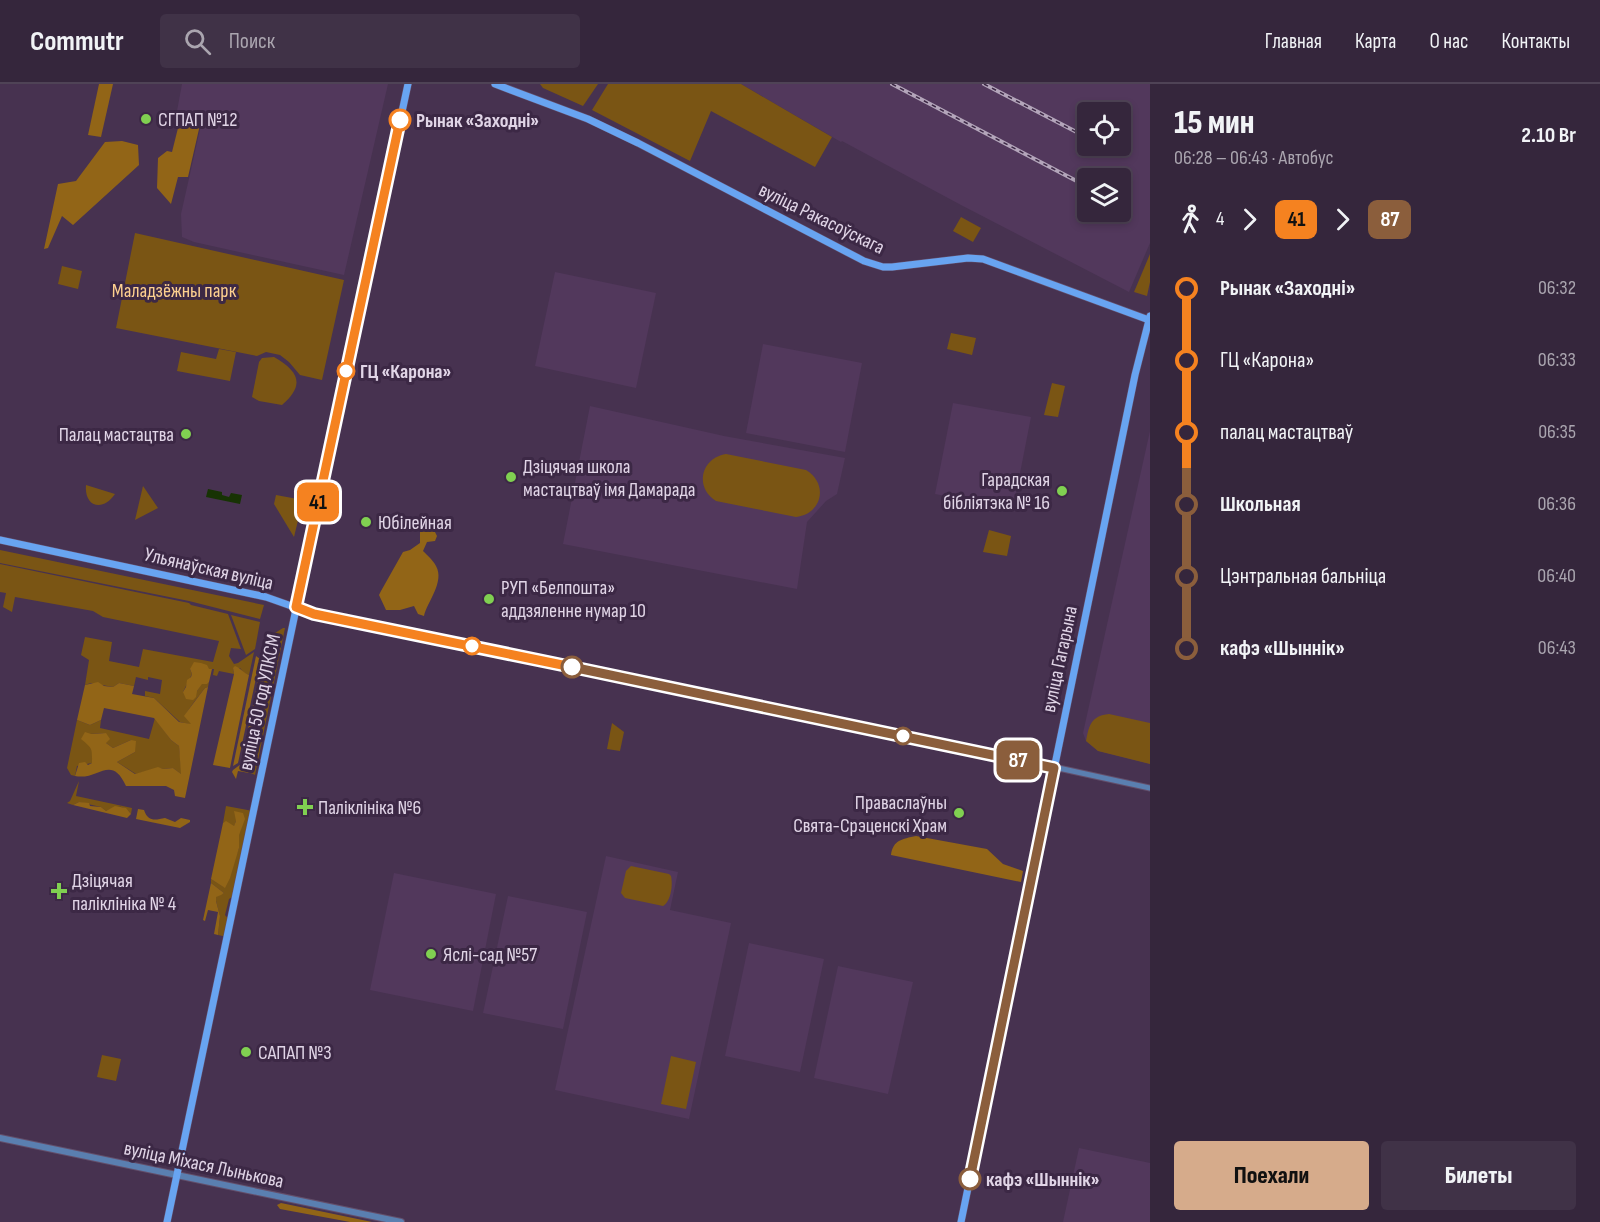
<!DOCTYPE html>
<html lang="ru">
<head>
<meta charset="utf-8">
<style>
  :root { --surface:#35263c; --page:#403247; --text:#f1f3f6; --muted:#aaa5af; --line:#4f4356; --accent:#d6ab8b }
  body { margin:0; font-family:"Sofia Sans Condensed",sans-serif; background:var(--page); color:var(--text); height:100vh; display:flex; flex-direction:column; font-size:22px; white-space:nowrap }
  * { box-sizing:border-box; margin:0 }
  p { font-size:20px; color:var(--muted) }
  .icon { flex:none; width:33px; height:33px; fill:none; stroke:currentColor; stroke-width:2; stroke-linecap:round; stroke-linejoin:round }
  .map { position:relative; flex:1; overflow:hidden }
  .sheet { display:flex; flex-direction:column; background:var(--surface); width:450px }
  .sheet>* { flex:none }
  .badge { padding:0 12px; border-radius:9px; font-size:21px; line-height:39px }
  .tools { position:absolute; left:1077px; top:18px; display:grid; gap:12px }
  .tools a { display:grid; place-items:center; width:54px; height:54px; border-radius:6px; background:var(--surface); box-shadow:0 3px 9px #0003,0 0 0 2px var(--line); font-size:30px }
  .map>.badge { position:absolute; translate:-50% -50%; box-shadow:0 0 0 3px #fff }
  .legs { display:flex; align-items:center; gap:9px; height:66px; padding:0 24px; font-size:20px }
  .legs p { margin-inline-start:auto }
  .summary { display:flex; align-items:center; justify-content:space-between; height:102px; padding:0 24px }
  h1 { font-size:33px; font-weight:800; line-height:45px }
  .action { display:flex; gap:12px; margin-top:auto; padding:12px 24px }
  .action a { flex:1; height:69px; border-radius:6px; background:var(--accent); color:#111; font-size:24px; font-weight:800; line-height:69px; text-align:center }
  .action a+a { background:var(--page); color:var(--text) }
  ul { padding:0 24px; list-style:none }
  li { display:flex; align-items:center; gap:21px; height:72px; font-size:22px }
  li i { display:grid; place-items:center; width:9px; height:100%; margin:0 8px; background:currentColor }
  li i::after { content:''; width:15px; height:15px; margin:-8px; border:4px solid; border-radius:50%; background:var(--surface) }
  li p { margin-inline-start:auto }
  li:first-child i { background:linear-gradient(#0000 50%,currentColor 0) }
  li:last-child i { background:linear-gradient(currentColor 50%,#0000 0) }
  header { display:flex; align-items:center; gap:36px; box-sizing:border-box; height:84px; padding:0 30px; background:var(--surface); border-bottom:2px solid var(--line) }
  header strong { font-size:28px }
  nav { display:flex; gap:33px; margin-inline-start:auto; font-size:21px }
  .search { width:420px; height:54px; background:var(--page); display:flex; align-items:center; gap:15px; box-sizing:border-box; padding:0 21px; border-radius:6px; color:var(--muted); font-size:22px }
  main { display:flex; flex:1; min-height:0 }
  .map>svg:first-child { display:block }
  .built { fill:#52385c; fill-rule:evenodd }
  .green { fill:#7a5514 }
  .forest { fill:#926517 }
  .water { fill:#173304 }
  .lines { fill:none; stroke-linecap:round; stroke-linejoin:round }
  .minor-casing { stroke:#634f6b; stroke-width:7 }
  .tertiary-casing { stroke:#634f6b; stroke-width:8 }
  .secondary-casing { stroke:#634f6b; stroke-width:8 }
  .minor { stroke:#5a7fb0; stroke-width:5 }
  .tertiary { stroke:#5a7fb0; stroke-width:6 }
  .secondary { stroke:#68a4f1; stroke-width:7 }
  .rail-casing { stroke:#b3a5ba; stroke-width:4 }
  .rail { stroke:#3c2845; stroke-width:1.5; stroke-dasharray:4.5; stroke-linecap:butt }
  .line-1-casing { stroke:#fff; stroke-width:14 }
  .line-2-casing { stroke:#fff; stroke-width:14 }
  .line-1 { stroke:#f58220; stroke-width:9 }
  .line-2 { stroke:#8b5e3c; stroke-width:9 }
  .poi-dot { fill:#80d051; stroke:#3c2845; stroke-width:2 }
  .stop-1-dot { fill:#fff; stroke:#f58220; stroke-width:3 }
  .stop-2-dot { fill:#fff; stroke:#8b5e3c; stroke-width:3 }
  .labels { text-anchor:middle; stroke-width:6; stroke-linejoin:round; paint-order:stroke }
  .poi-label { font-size:20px; fill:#e1d5e7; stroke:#3c2845; text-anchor:start }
  .stop-label { font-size:20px; font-weight:bold; fill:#e1d5e7; stroke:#3c2845; text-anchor:start }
  .street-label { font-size:20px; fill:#e1d5e7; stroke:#3c2845 }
  .park-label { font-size:20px; fill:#fdd08f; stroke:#3c2845 }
</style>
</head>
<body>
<header>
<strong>Commutr</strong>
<div class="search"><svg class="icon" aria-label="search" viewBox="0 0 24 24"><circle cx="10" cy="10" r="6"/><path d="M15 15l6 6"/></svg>Поиск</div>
<nav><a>Главная</a><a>Карта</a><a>О нас</a><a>Контакты</a></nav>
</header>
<main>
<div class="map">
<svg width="1150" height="1138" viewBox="0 0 1150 1138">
  <rect width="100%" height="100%" fill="#473250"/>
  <g class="built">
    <path d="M182,0h206l-44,191 -150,-33 -12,-5 -1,-23 22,-98 -26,-5z"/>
    <path d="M741,0h409v159l-21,49 -168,-87 -119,-64 -1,1zM1088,28h32v34h-32zM1088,94h32v34h-32z"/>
    <path d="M555,188l101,21 -20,95 -101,-22z"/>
    <path d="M763,260l99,19 -17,89 -99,-19z"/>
    <path d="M953,319l78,14 -18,92 -78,-15z"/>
    <path d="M590,322l134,30 121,22 -8,36 -11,7 -19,21 -10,67 -234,-45z"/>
    <path d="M1150,347v333l-52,-13 -12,-10 -3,-8z"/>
    <path d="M606,772l72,16 -8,38 61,13 -42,196 -134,-29z"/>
    <path d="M394,789l102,21 -23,117 -103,-21z"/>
    <path d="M508,812l79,16 -24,117 -80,-16z"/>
    <path d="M749,859l75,16 -24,113 -75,-16z"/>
    <path d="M838,882l75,16 -25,112 -74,-16z"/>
    <path d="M1079,1064l71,15v59h-87z"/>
  </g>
  <g class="green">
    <path d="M540,0h58l-15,22 -40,-18z"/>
    <path d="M608,0h133l91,53 -17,30 -104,-56 -21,50 -98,-51z"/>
    <path d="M961,133l20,11 -8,14 -20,-11z"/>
    <path d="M135,149l209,47 -22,100 -22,-5 -11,-13 -9,-7 -14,-3 -9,4 -141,-28z"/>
    <path d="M1150,170v28l-3,14 -13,-4z"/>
    <path d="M62,182l20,5 -4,18 -20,-5z"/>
    <path d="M951,249l25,5 -4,17 -25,-6z"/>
    <path d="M219,265l17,3 -6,29 -53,-10 4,-19 35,7z"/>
    <path d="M274,273c24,14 32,27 8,48l-23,-4 -7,-4 7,-35 3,-4z"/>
    <path d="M1052,299l13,3 -7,31 -14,-2z"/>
    <path d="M726,370l80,16c23,14 16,44 -10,47l-80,-16c-22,-14 -15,-43 10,-47z"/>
    <path d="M86,401l29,9c-12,18 -31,13 -29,-9z"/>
    <path d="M143,402l15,22 -23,12z"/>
    <path d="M276,411l27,5 -9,37 -20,-33z"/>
    <path d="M989,446l22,6 -4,20 -24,-4z"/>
    <path d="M0,466l264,55 -4,14 -71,-18 -189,-38z"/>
    <path d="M0,480l189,39 2,2 37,9 13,35 -10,-1 -2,8 5,8 4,-1 16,-11 -5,23 -5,-2 -4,-5h-7l1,6 -15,-3 -2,5 -4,-1 1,-6h-24l2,5 -9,18 14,-1 5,-8 4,1 3,-2 -1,5 -3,1c-7,9 -14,17 -20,28l8,9 -13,-3 -26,-24 -9,-2v-5l15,3 2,-14 -14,-3v3l-12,-3 -2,9 -15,-3 -6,4 -22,-4 -6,2 4,-25 -8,-5 4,-18 27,5 -3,19 30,6 4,-18 70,13 6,-21 -116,-24 -10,-6 -78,-14 -3,15 -9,-5 3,-14 -6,-1z"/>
    <path d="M231,531l29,7 -5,27 -9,6z"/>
    <path d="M283,544h2l-30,147c-4,-2 -9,-3 -10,-8 -1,-6 4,-8 5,-13 1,-10 2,-19 3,-28 3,-18 9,-35 12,-51 1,-6 0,-10 -3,-14l5,-23z"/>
    <path d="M1109,630l41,9v41l-52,-13 -12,-10c3,-16 5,-25 23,-27z"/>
    <path d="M155,634l16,22 8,6 3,29 -9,-7 -10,1 -5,-1 -22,6 -19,-12 18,-10 -4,-12 -18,8 -7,-5v-10l-16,1 1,12 2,5 -1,12 -15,3 -2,10 -4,-1 -4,-7 10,-48 13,5 11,-5 -1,8 49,11z"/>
    <path d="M612,639l12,9 -4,19 -13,-2z"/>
    <path d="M79,697l-3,15 56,12 -1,6c-8,-10 -14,-8 -25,-3l-5,-4 -22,-5 -6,3 -6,-2 3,-2z"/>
    <path d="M226,722l27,5 -18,84 -6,4 -4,16 5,6 -3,16 -9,-2 2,-19 -4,-15v-5l8,-3 -13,-10v-4l13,8 15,-39v-13l-5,-23 2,9 -2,6 -8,-5 -3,1z"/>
    <path d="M631,782l38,8 2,2c2,9 0,25 -8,30l-38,-8 -4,-5 5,-22z"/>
    <path d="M102,971l19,4 -5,22 -19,-4z"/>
    <path d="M671,972l25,6 -10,47 -25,-5z"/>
  </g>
  <g class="forest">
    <path d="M99,0h14l-12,53 -13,-2z"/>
    <path d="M177,27l25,5 -14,61h-10l-7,27 -14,-16 1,-30 9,-7 5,1 7,-28 -4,-1z"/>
    <path d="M122,57l16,4 1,20 -66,60 -11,-9 -14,32 -4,1 14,-65 18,-3 29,-39z"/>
    <path d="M426,443l8,3 3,6 -2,5 -8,1 -4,9c4,4 10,9 13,15 9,16 -9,36 -12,50l-6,-2 -4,-8 -14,4h-14l-7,-15 2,-4 22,-39 7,-2 10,-7v-11z"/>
    <path d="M256,572l4,3 -22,104 -5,3z"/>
    <path d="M262,577c4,5 5,13 1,18l-5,33 -7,25 -1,18 -5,10v4l4,4 -11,-2 -2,8 -4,-7 1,-2 8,-6z"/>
    <path d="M194,578l7,1 6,2 2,4h3l-3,13 -2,2h-5l-5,7 -1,6 -3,3 -7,-1 -3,-7 3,-5 1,-7 4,-3 1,-3 -2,-5z"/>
    <path d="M235,582c6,2 8,7 14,9l-19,93 -17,-3 21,-91 -1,-6z"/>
    <path d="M98,598l6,4 9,1 6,-4 15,3 -2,8 22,4 25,24 12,2 -7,-8c7,-10 14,-19 21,-28l3,-1 -23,111 -10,-2 -1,-6 -8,-4h-40c-15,-33 -28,-5 -51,-10l4,-13 6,-1 3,3 4,-2c0,-15 1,-14 -11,-24l4,-7 6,2 15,-1 4,6 -4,4 7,5 18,-8 5,1 -1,11 -18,10 18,12 23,-7 5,2 10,-1 8,6 -2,-28 -8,-6 -17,-22 -50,-10 -3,12 -11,5 -13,-5 8,-35z"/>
    <path d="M79,718l10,1 1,3 11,1 5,4 9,-5 11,2 5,6 -4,4 -54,-13z"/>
    <path d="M138,725l6,1c4,12 11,10 21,8l10,4 6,-4 9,2v2l-10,6 -44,-9z"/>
    <path d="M234,727l9,2 2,6 -6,16v13l-9,30 -5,10 -14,-9 12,-56 3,-2 8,5 2,-5z"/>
    <path d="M916,752l71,13 16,15 20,7 -2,11 -130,-27c2,-15 11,-16 25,-19z"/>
    <path d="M211,799l13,10 -3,2 -5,2v4l4,15 -2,19 -4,-1 4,-22 -10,-2 -3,11 -2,-1z"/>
    <path d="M281,1119l91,19h-22l-70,-13 -3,-4z"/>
  </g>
  <path class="water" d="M208,405l14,3v3l7,2 2,-4 11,2 -2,9 -34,-7z"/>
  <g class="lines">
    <defs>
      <path id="minor" d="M1054,683l96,21"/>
      <path id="tertiary" d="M0,1054l401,84"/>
      <g id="secondary">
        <path d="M495,0l93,35 50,24 226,118 19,6h9l76,-9 15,1 166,61"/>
        <path d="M0,456l266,57 48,17 740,153"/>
        <path d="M167,1138l173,-822 68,-316"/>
        <path d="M961,1138l174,-847 15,-59"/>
      </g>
    </defs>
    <use href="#minor" class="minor-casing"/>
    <use href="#tertiary" class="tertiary-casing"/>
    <use href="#secondary" class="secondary-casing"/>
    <use href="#minor" class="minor"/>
    <use href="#tertiary" class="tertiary"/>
    <use href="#secondary" class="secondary"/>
    <defs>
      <g id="rail">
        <path d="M892,0l196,103"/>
        <path d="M984,0l104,54"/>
        <path d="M1101,62l17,8"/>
        <path d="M1120,120l2,1"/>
      </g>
    </defs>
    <use href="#rail" class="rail-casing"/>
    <use href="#rail" class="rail"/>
  </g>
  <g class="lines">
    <defs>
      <path id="line-1" d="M400,36l-104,487 18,7 258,53"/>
      <path id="line-2" d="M572,583l482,101 -84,411"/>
    </defs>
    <use href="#line-1" class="line-1-casing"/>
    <use href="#line-2" class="line-2-casing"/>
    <use href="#line-1" class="line-1"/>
    <use href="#line-2" class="line-2"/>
  </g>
  <g class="poi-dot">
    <circle cx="146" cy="35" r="6"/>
    <circle cx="186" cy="350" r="6"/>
    <circle cx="511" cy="393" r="6"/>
    <circle cx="1062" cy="407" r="6"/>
    <circle cx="366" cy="438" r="6"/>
    <circle cx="489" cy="515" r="6"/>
    <path d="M302 714h6v6h6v6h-6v6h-6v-6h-6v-6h6z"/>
    <circle cx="959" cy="729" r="6"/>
    <path d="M56 798h6v6h6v6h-6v6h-6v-6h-6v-6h6z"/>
    <circle cx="431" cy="870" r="6"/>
    <circle cx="246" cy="968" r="6"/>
  </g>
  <g class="stop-1-dot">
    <circle cx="400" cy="36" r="10"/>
    <circle cx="346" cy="287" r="8"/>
    <circle cx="472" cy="562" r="8"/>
  </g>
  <g class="stop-2-dot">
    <circle cx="572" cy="583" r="10"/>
    <circle cx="903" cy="652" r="8"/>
    <circle cx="970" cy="1095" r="10"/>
  </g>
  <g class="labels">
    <g class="poi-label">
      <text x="158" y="42">СГПАП №12</text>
      <text x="174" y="357" text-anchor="end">Палац мастацтва</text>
      <text x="523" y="389">Дзіцячая школа<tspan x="523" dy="23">мастацтваў імя Дамарада</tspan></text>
      <text x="1050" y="402" text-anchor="end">Гарадская<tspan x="1050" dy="23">бібліятэка № 16</tspan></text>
      <text x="378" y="445">Юбілейная</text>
      <text x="501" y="510">РУП «Белпошта»<tspan x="501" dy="23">аддзяленне нумар 10</tspan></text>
      <text x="947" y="725" text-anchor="end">Праваслаўны<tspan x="947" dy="23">Свята-Срэценскі Храм</tspan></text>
      <text x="318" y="730">Паліклініка №6</text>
      <text x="72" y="803">Дзіцячая<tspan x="72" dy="23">паліклініка № 4</tspan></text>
      <text x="443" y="877">Яслі-сад №57</text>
      <text x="258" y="975">САПАП №3</text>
    </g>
    <g class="stop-label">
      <text x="416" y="43">Рынак «Заходні»</text>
      <text x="360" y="294">ГЦ «Карона»</text>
      <text x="986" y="1102">кафэ «Шыннік»</text>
    </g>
    <g class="street-label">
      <text transform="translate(822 134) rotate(26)" y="7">вуліца Ракасоўскага</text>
      <text transform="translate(209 484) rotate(13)" y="7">Ульянаўская вуліца</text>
      <text transform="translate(1059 575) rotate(-78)" y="7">вуліца Гагарына</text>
      <text transform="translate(259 618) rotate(-78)" y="7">вуліца 50 год УЛКСМ</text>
      <text transform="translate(204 1080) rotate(12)" y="7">вуліца Міхася Лынькова</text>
    </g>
    <g class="park-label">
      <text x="174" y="213">Маладзёжны парк</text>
    </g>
  </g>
</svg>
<div class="tools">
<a><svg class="icon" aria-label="locate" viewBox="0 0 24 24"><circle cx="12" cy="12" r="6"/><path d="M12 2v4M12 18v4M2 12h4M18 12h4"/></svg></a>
<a><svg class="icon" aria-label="layers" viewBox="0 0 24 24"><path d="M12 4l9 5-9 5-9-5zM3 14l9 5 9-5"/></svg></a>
</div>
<b class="badge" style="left:318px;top:418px;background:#f58220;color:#111">41</b>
<b class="badge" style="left:1018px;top:676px;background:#8b5e3c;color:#fff">87</b>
</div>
<section class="sheet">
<div class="summary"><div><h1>15 мин</h1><p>06:28 – 06:43 · Автобус</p></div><b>2.10 Br</b></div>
<div class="legs"><svg class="icon" aria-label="walk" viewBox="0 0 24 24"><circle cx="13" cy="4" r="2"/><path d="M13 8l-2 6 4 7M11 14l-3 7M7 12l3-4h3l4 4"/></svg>4<svg class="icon" aria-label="forward" viewBox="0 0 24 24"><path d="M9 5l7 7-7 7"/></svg><b class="badge" style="background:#f58220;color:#111">41</b><svg class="icon" aria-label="forward" viewBox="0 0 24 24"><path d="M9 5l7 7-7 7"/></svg><b class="badge" style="background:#8b5e3c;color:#fff">87</b></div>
<ul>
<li><i style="color:#f58220"></i><b>Рынак «Заходні»</b><p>06:32</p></li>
<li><i style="color:#f58220"></i><span>ГЦ «Карона»</span><p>06:33</p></li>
<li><i style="color:#f58220"></i><span>палац мастацтваў</span><p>06:35</p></li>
<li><i style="color:#8b5e3c"></i><b>Школьная</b><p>06:36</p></li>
<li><i style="color:#8b5e3c"></i><span>Цэнтральная бальніца</span><p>06:40</p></li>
<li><i style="color:#8b5e3c"></i><b>кафэ «Шыннік»</b><p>06:43</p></li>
</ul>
<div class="action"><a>Поехали</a><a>Билеты</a></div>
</section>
</main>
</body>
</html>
